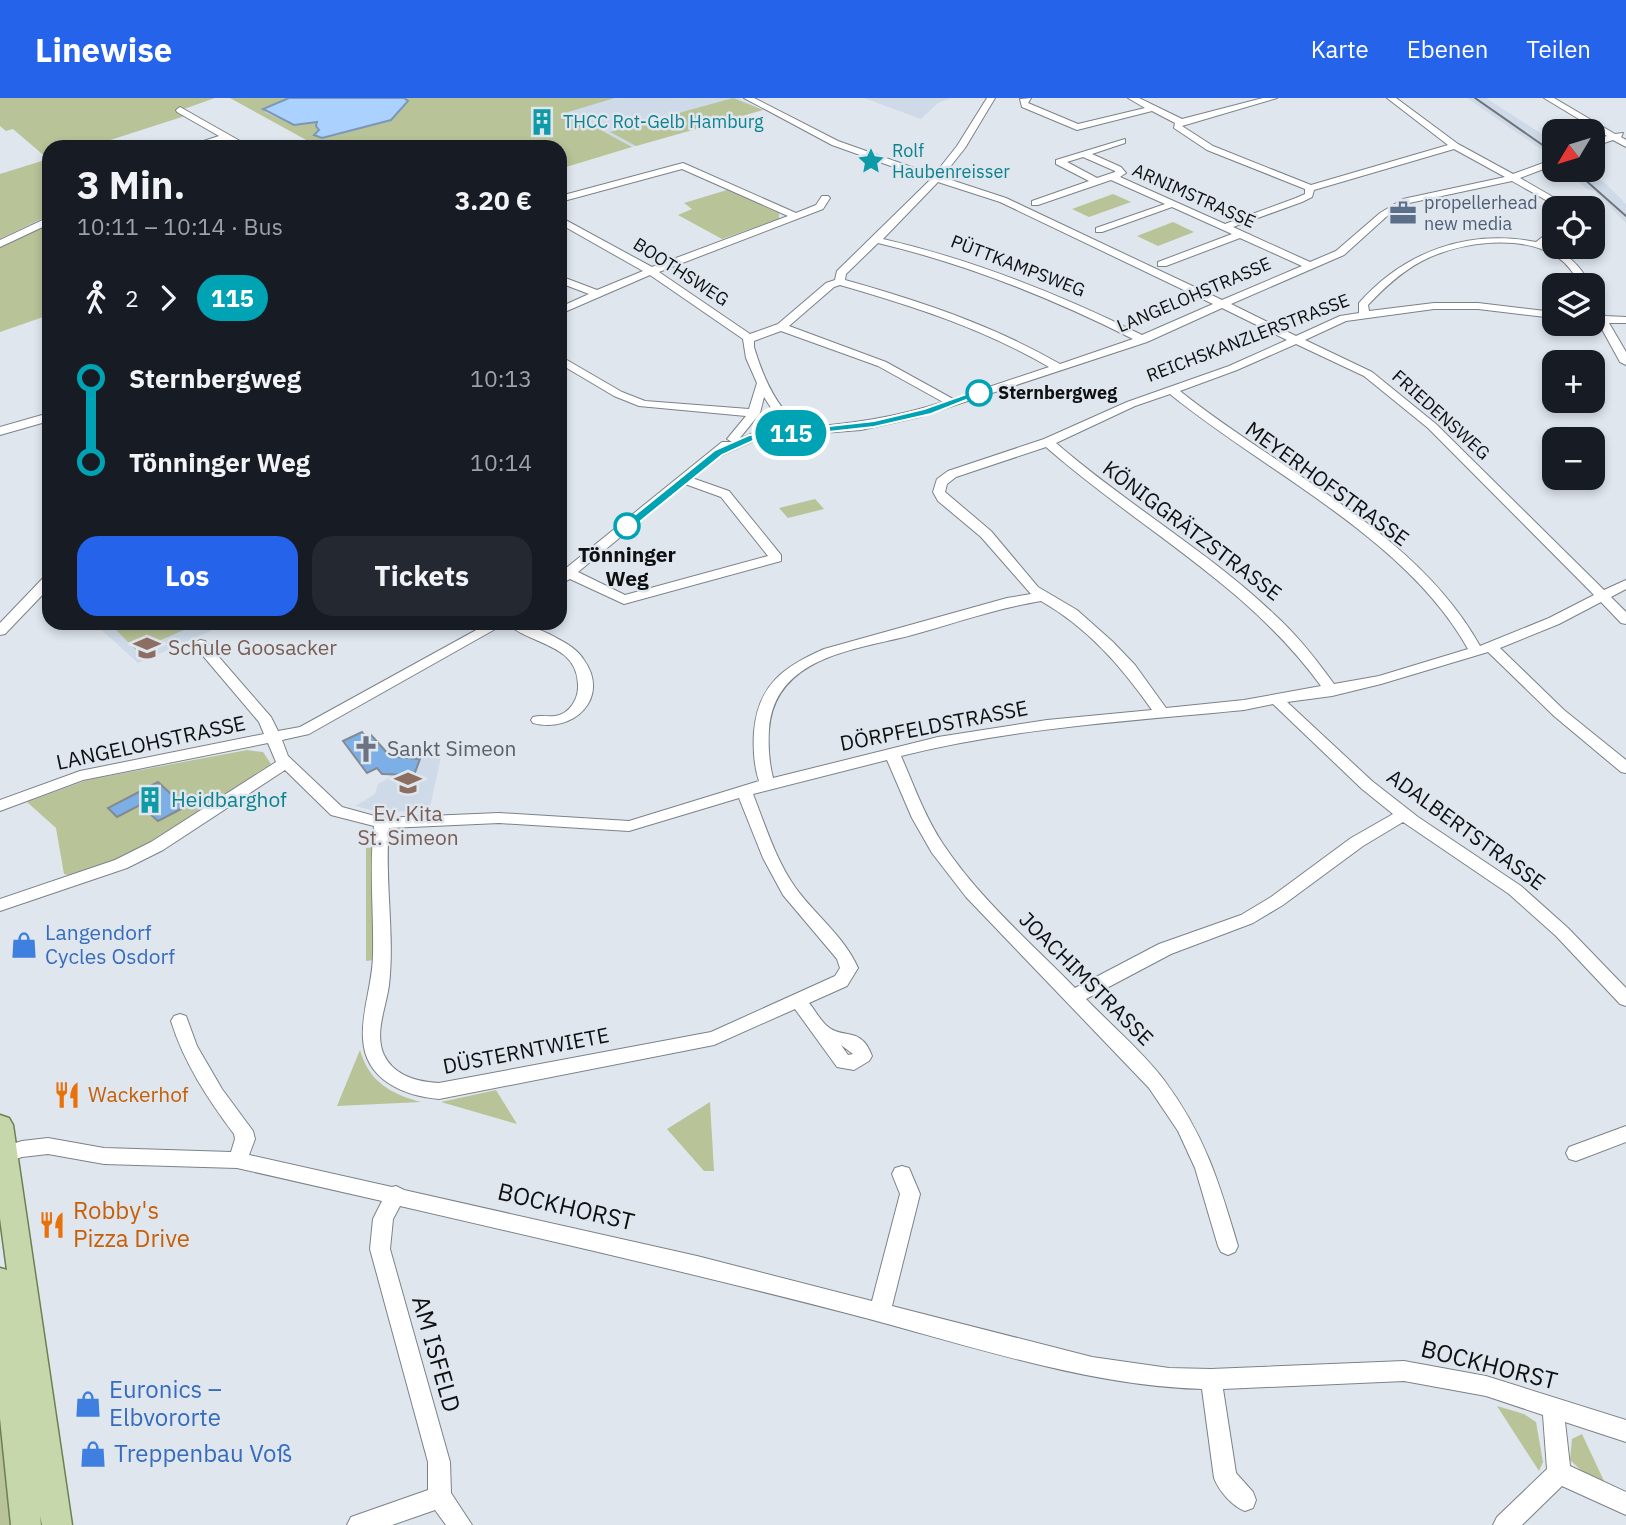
<!DOCTYPE html>
<html lang="de">
<head>
<meta charset="utf-8">
<style>
  :root { --surface:#171b24; --page:#242831; --text:#f1f3f6; --muted:#9ea1a6; --accent:#2563eb }
  body { margin:0; font-family:"IBM Plex Sans",sans-serif; background:var(--page); color:var(--text); height:100vh; display:flex; flex-direction:column; font-size:26px; white-space:nowrap }
  * { box-sizing:border-box; margin:0 }
  p { font-size:23px; color:var(--muted) }
  .icon { flex:none; width:38px; height:38px; fill:none; stroke:currentColor; stroke-width:2; stroke-linecap:round; stroke-linejoin:round }
  .map { position:relative; flex:1; overflow:hidden }
  .panel { position:absolute; left:42px; top:42px; width:525px; height:490px; display:flex; flex-direction:column; background:var(--surface); border-radius:21px; box-shadow:0 4px 10px #0003 }
  .panel>* { flex:none }
  .badge { padding:0 14px; border-radius:23px; font-size:24px; line-height:46px }
  .needle { width:46px; rotate:232deg }
  .tools { position:absolute; left:1542px; top:21px; display:grid; gap:14px }
  .tools a { display:grid; place-items:center; width:63px; height:63px; border-radius:14px; background:var(--surface); box-shadow:0 4px 10px #0003; font-size:35px }
  .map>.badge { position:absolute; translate:-50% -50%; box-shadow:0 0 0 4px #fff }
  .legs { display:flex; align-items:center; gap:10px; height:77px; padding:0 35px; font-size:23px }
  .legs p { margin-inline-start:auto }
  .headline { display:flex; align-items:center; justify-content:space-between; height:119px; padding:0 35px }
  h1 { font-size:38px; font-weight:700; line-height:52px }
  .button { display:flex; gap:14px; margin-top:auto; padding:14px 35px }
  .button a { flex:1; height:80px; border-radius:21px; background:var(--accent); color:#fff; font-size:28px; font-weight:700; line-height:80px; text-align:center }
  .button a+a { background:var(--page); color:var(--text) }
  ul { padding:0 35px; list-style:none }
  li { display:flex; align-items:center; gap:24px; height:84px; font-size:26px }
  li i { display:grid; place-items:center; width:10px; height:100%; margin:0 9px; background:currentColor }
  li i::after { content:''; width:18px; height:18px; margin:-9px; border:5px solid; border-radius:50%; background:var(--surface) }
  li p { margin-inline-start:auto }
  li:first-child i { background:linear-gradient(#0000 50%,currentColor 0) }
  li:last-child i { background:linear-gradient(currentColor 50%,#0000 0) }
  header { display:flex; align-items:center; gap:42px; box-sizing:border-box; height:98px; padding:0 35px; background:var(--accent); color:#fff }
  header strong { font-size:33px }
  nav { display:flex; gap:38px; margin-inline-start:auto; font-size:24px }
  .map>svg:first-child { display:block }
  .built { fill:#cedae8 }
  .green { fill:#b8c398 }
  .water { fill:#abd1ff; stroke:#7c97b8; stroke-width:2 }
  .building { fill:#7cafe5; stroke:#848a91; stroke-width:2 }
  .lines { fill:none; stroke-linecap:round; stroke-linejoin:round }
  .minor-casing { stroke:#7c8289; stroke-width:2 }
  .major-casing { stroke:#6d8052; stroke-width:3 }
  .minor { fill:#fff; fill-rule:evenodd }
  .major { fill:#c6d7ac; fill-rule:evenodd }
  .tram { stroke:#6f7378; stroke-width:2 }
  .line-1 { fill:#00a3b4; stroke:#fff; stroke-width:2 }
  .stop-1-dot { fill:#fff; stroke:#00a3b4; stroke-width:3.5 }
  .labels { text-anchor:middle; stroke-width:5; stroke-linejoin:round; paint-order:stroke }
  .far-culture-label { font-size:18px; fill:#0d838f; stroke:#dfe6ee; text-anchor:start }
  .far-street-label { font-size:18px; fill:#0e1012; stroke:#dfe6ee }
  .far-service-label { font-size:18px; fill:#4e5e75; stroke:#dfe6ee; text-anchor:start }
  .far-stop-label { font-size:18px; font-weight:bold; fill:#0e1012; stroke:#dfe6ee; text-anchor:start }
  .street-label { font-size:21px; fill:#0e1012; stroke:#dfe6ee }
  .stop-label { font-size:21px; font-weight:bold; fill:#0e1012; stroke:#dfe6ee }
  .education-label { font-size:21px; fill:#785e54; stroke:#dfe6ee; text-anchor:start }
  .worship-label { font-size:21px; fill:#5b616d; stroke:#dfe6ee; text-anchor:start }
  .culture-label { font-size:21px; fill:#0d838f; stroke:#dfe6ee; text-anchor:start }
  .shop-label { font-size:21px; fill:#366cbe; stroke:#dfe6ee; text-anchor:start }
  .food-label { font-size:21px; fill:#c56008; stroke:#dfe6ee; text-anchor:start }
  .near-street-label { font-size:24px; fill:#0e1012; stroke:#dfe6ee }
  .near-food-label { font-size:24px; fill:#c56008; stroke:#dfe6ee; text-anchor:start }
  .near-shop-label { font-size:24px; fill:#366cbe; stroke:#dfe6ee; text-anchor:start }
</style>
</head>
<body>
<header>
<strong>Linewise</strong>
<nav><a>Karte</a><a>Ebenen</a><a>Teilen</a></nav>
</header>
<div class="map">
<svg width="1626" height="1427" viewBox="0 0 1626 1427">
  <rect width="100%" height="100%" fill="#dfe6ee"/>
  <g class="built">
    <path d="M615,0h123l25,12 -131,37 -65,-36z"/>
    <path d="M864,0h87l-13,5 -17,16z"/>
    <path d="M1467,0h19l68,44v16z"/>
    <path d="M1565,72h24l18,15 19,19v19l-32,-32 -7,-2z"/>
    <path d="M94,525h134l-90,40z"/>
    <path d="M421,658l20,1 -12,54 -50,1 -24,-6 20,-12 3,-10 11,-6 2,-5 -9,1 -8,-10 24,-7z"/>
  </g>
  <g class="green">
    <path d="M0,0h215l-34,12 7,5 -87,28 5,4h-57v68l-49,24v-65l48,-15 -35,-30 -7,2 -6,-5z"/>
    <path d="M230,0h59l-25,10 1,4 28,13 25,-3 -2,5 12,10c26,-16 64,-5 79,-37l-3,-2h211l-47,14 64,35 -66,20 -6,-2v-18h-241z"/>
    <path d="M733,0l30,12 -127,36 -26,-14z"/>
    <path d="M727,92l52,23v6l-57,20 -44,-24 14,-6 -8,-6z"/>
    <path d="M1113,96l18,8 -42,15 -17,-8z"/>
    <path d="M49,122v95l-49,17v-88z"/>
    <path d="M1173,124l21,10 -36,14 -21,-10z"/>
    <path d="M815,401l9,10 -36,9 -9,-10z"/>
    <path d="M109,525h73l6,5 -51,23z"/>
    <path d="M247,652l16,2 8,12 -138,89 -61,23 -8,-2 -8,-46 -29,-26 60,-22z"/>
    <path d="M374,749v113l-8,1v-113z"/>
    <path d="M360,952c9,32 31,44 61,52l-84,4z"/>
    <path d="M496,992l21,34 -76,-22z"/>
    <path d="M710,1004l4,69h-10l-37,-42z"/>
    <path d="M0,1265l14,162h-14z"/>
    <path d="M1497,1308l27,8 12,8 7,40 -4,9z"/>
    <path d="M1582,1336l22,47 -21,-9 -13,-12 2,-21z"/>
  </g>
  <path class="water" d="M289,0h115l4,3 -17,19 -69,18 -8,-3 5,-5 -3,-4 1,-4 -23,3 -31,-16z"/>
  <g class="building">
    <path d="M362,634l4,5 5,-2 19,21 9,-4 -1,5 22,2 -6,16 -32,-1 -5,-6 -10,5 -24,-32z"/>
    <path d="M158,684l27,25 -27,14 -18,-16 -23,12 -9,-9z"/>
  </g>
  <g class="lines">
    <defs>
      <g id="minor">
        <path d="M744,0h10l84,43 96,34 23,-29 30,-48h8l-30,50 -23,29 64,21 216,102 80,-34 -62,-28 -74,28h-8v-4l74,-28 -60,-27 -70,25h-6v-4l69,-24 -54,-24 -73,25h-6v-4l57,-20 -33,-17v-4l69,-21v4l-33,11 29,13 5,6 -6,4 105,47 71,-26 9,-4v-5l-98,-39 -33,-22 1,-5 -23,-12 -75,19 -55,-23 -2,-8 11,-1 -3,5 50,21 67,-16 -17,-10h11l43,21 81,-21h14l-95,28 31,20 98,39 137,-40 -61,-47h9l62,46 55,30 41,-15v6l-34,13 52,30h-12l-48,-27 -103,22 -23,14 -42,38 -113,49 65,32 44,-20 19,-3v-10c46,-52 109,-74 177,-61l18,-14v8l-9,8c23,10 34,20 46,41h-10c-7,-11 -13,-21 -24,-28 -36,-24 -98,-15 -135,4 -21,11 -38,27 -54,44l1,6 65,-8h44l76,9v6l-76,-9h-44l-88,12 -41,19 67,32 64,52 168,166 22,-10v9l-15,8 15,15v12l-5,-1 -20,-21 -42,22 -59,24 64,62 62,50v13l-5,-1 -67,-56 -66,-64 -107,32 -49,12 -45,6 85,79 46,36 103,69 47,42 58,60v18l-6,-2 -64,-68 -47,-42 -106,-72 -40,24 -80,59 -30,18 -82,31 -85,45c25,26 56,52 78,81 41,55 55,102 74,166l-3,6 -7,3 -7,-3 -3,-6 -23,-78 -17,-37 -29,-43 -183,-191 -34,-44 -20,-35 -25,-58 -134,34c12,31 23,66 42,93 20,28 49,49 63,81l-11,18 -38,17c6,7 11,17 18,23 15,14 34,-1 45,30l-3,5 -15,9 -17,-3 -42,-58 -81,36 -275,54c-35,-3 -74,-19 -76,-60 -2,-27 10,-56 10,-85 1,-43 -4,-85 1,-128l-43,-11 -46,-45 -122,80 -36,18 -127,43v-12l115,-39 36,-18 125,-80 -8,-19 -185,37 -83,31v-11l80,-29 184,-37 -5,-12 -66,-78 7,-4 5,1 66,76 7,14 22,-4 189,-104h17l-197,111 -27,6 6,16 54,51 40,11 117,-5 130,8 130,-40c-5,-15 -6,-33 -5,-49 4,-47 29,-65 70,-83l183,-51 24,-4 -50,-57 -43,-36 -5,-9 4,-13 11,-8 96,-32 83,-37 102,-36 58,-26 -65,-32 -75,34 -228,75 -58,13 -101,8 -40,18 -28,22 37,13 52,64v6l-157,43 -54,-25 -10,5v-11l162,-131h10l-5,-3 19,-23 -107,-10 -25,-10 -54,-32v-8l62,36 23,9 104,8 8,-26 -11,-25 -3,-19 -93,-64 -90,39v-7l29,-13 -29,-11v-7l37,14 46,-19 -83,-47v-7l92,50 136,-51 -106,-47 -122,33v-6l123,-33 113,50 20,-8 6,-9h6l2,2 -7,11 -164,63 91,62 28,-10 48,-41 9,-3 2,-9 93,-91 -98,-35zM1454,51l51,28 -102,22 -23,14 -44,38 -26,11 -77,-35 69,-25 10,-5 2,-7zM1083,59l32,14v1l-18,6 -30,-16zM938,84l62,20 213,102 -71,31c-83,-41 -168,-75 -259,-96zM878,145c89,21 173,55 255,96l-73,25c-68,-39 -140,-63 -215,-84l1,-6zM840,187c73,21 144,44 209,82l-96,32 -67,-37 -97,-36 45,-39zM781,233l97,35 65,36c-48,16 -95,22 -144,26l-1,-4c-23,-18 -36,-50 -44,-77v-6zM1296,246l68,32 64,52 166,167 -45,23 -69,28c-63,-114 -202,-176 -300,-255l57,-21zM1170,296c97,79 236,144 298,255l-89,27 -45,8c-18,-25 -36,-48 -59,-69 -67,-64 -149,-111 -219,-172l79,-37zM764,299l11,17 15,15 -32,2 -19,8 21,-26zM1046,349c92,81 202,138 275,239l-77,14 -78,8 -31,-43 -22,-23 -36,-32 -39,-23 -47,-56 -46,-39 2,-8 9,-7zM685,386l36,13 47,59 -143,39 -47,-23zM1041,503c47,27 80,65 111,109l-105,10 -109,17 -165,41c-4,-16 -5,-32 -4,-48 5,-74 87,-80 143,-95 43,-12 86,-27 129,-34zM1273,606l89,85 31,25 -42,24 -80,59 -30,18 -82,29 -84,44c-45,-46 -96,-90 -132,-144 -18,-27 -29,-58 -42,-88 112,-28 229,-35 343,-46zM739,700l24,60 20,37 54,64 3,9 -5,8 -124,56 -272,51c-21,-1 -45,-7 -55,-28 -10,-22 2,-47 5,-70 6,-52 -5,-105 0,-157l110,-5 130,8zM841,947l12,9 -5,1z"/>
        <path d="M1544,0h10l61,36 8,-1 -2,4 5,3v7l-13,-7 -21,7v-6l15,-5z"/>
        <path d="M180,9l67,38 1,2h-10l-13,-7 -26,7h-14l34,-11 -42,-24 -1,-2z"/>
        <path d="M49,119v7l-49,23v-7z"/>
        <path d="M1592,202l4,1 9,15 21,1v6h-17l17,29v13l-6,-3 -22,-40h-6z"/>
        <path d="M49,315v8l-49,14v-8z"/>
        <path d="M49,478v12l-44,46 -5,1v-12l44,-46z"/>
        <path d="M507,525c17,0 27,4 42,11 13,7 27,13 35,26 27,38 -11,74 -51,63l-2,-3 2,-3c7,-2 14,0 22,-1 15,-2 24,-18 23,-32 -1,-41 -49,-39 -71,-61z"/>
        <path d="M180,916l6,2 11,30 25,43 31,42 2,8 -6,16 143,32 4,-1 8,4 293,66 175,45 28,-107 -8,-20 3,-6 7,-2 7,2 11,26 -28,112 200,51 77,11 42,1 193,-8 82,15 140,44v22l-61,-20 5,44 56,26v23l-64,-29 -40,39h-29l4,-8 50,-48 -4,-54 -57,-19 -82,-15 -181,8 13,84 17,19 3,8 -3,8 -8,3c-13,-5 -26,-20 -31,-33l-12,-89c-115,-3 -237,-45 -348,-74 -150,-39 -302,-74 -454,-109l-7,13 -3,30 60,213 1,31 21,32h-26l-11,-15 -43,15h-45l4,-8 77,-27v-28l-58,-213 3,-30 9,-18 -145,-33 -133,-4 -56,-10 -26,3 -22,7v-16l22,-7 26,-3 56,10 127,4 4,-13 -1,-5c-26,-35 -50,-71 -63,-113l3,-5z"/>
        <path d="M1626,1028v16l-50,19 -7,-2 -3,-6 3,-6z"/>
      </g>
      <path id="major" d="M0,1017l9,3 4,7 59,400h-30l-2,-9 1,9h-30l-11,-107v-150l7,2 -7,-52z"/>
    </defs>
    <use href="#minor" class="minor-casing"/>
    <use href="#major" class="major-casing"/>
    <use href="#minor" class="minor"/>
    <use href="#major" class="major"/>
    <g class="tram">
      <path d="M1475,0l79,55"/>
      <path d="M1574,72l52,46"/>
    </g>
  </g>
  <path class="line-1" d="M975,293l9,2 -53,21 -57,13 -119,13 -33,15 -91,74 -10,-3 94,-76 34,-15 125,-14 50,-12z"/>
  <defs>
    <symbol id="building-bare" viewBox="-9 -9 18 18"><path d="M-4-6H4V6H1V3H-1V6H-4ZM-2.5-4.3h1.7v1.8h-1.7ZM.8-4.3h1.7v1.8H.8ZM-2.5-1h1.7V.8h-1.7ZM.8-1h1.7V.8H.8Z" fill="#0f9aa8" stroke="#dfe6ee" stroke-width="2.5" paint-order="stroke"/></symbol>
    <symbol id="sight-bare" viewBox="-9 -9 18 18"><path d="M0-6L1.8-2.2L6-1.7L2.9 1.2L3.7 5.4L0 3.3L-3.7 5.4L-2.9 1.2L-6-1.7L-1.8-2.2Z" fill="#0f9aa8" stroke="#dfe6ee" stroke-width="2.5" paint-order="stroke"/></symbol>
    <symbol id="office-bare" viewBox="-9 -9 18 18"><path d="M-6-3h4V-5.5h4V-3h4V5H-6ZM-1-4.5V-3h2v-1.5ZM-6 0V1H6V0Z" fill="#5c6f8a" stroke="#dfe6ee" stroke-width="2.5" paint-order="stroke"/></symbol>
    <symbol id="school-bare" viewBox="-9 -9 18 18"><path d="M0-5L7-2L0 1L-7-2ZM-4 1L0 2.5L4 1V4Q0 6-4 4Z" fill="#8d6e63" stroke="#dfe6ee" stroke-width="2.5" paint-order="stroke"/></symbol>
    <symbol id="church-bare" viewBox="-9 -9 18 18"><path d="M-1.2-6h2.4v3.5h3.3v2.4h-3.3V6h-2.4V-.1h-3.3v-2.4h3.3Z" fill="#6b7280" stroke="#dfe6ee" stroke-width="2.5" paint-order="stroke"/></symbol>
    <symbol id="shop-bare" viewBox="-9 -9 18 18"><path d="M-5-2.5h2.3a2.7 3.5 0 0 1 5.4 0H5L5.5 6h-11ZM-1.5-2.5h3a1.5 2.3 0 0 0-3 0Z" fill="#3f7fe0" stroke="#dfe6ee" stroke-width="2.5" paint-order="stroke"/></symbol>
    <symbol id="restaurant-bare" viewBox="-9 -9 18 18"><path d="M-5-6h1v4h1v-4h1v4h1v-4h1v5L-1.5 .5V6h-2V.5L-5-1ZM5-6V6H3V1.5H1.5Q1.5-4 5-6Z" fill="#e8710a" stroke="#dfe6ee" stroke-width="2.5" paint-order="stroke"/></symbol>
  </defs>
  <g fill-rule="evenodd">
    <use href="#building-bare" x="523" y="5" width="38" height="38"/>
    <use href="#sight-bare" x="852" y="44" width="38" height="38"/>
    <use href="#office-bare" x="1384" y="96" width="38" height="38"/>
    <use href="#school-bare" x="128" y="531" width="38" height="38"/>
    <use href="#church-bare" x="347" y="632" width="38" height="38"/>
    <use href="#school-bare" x="389" y="666" width="38" height="38"/>
    <use href="#building-bare" x="131" y="683" width="38" height="38"/>
    <use href="#shop-bare" x="5" y="828" width="38" height="38"/>
    <use href="#restaurant-bare" x="48" y="978" width="38" height="38"/>
    <use href="#restaurant-bare" x="33" y="1108" width="38" height="38"/>
    <use href="#shop-bare" x="69" y="1287" width="38" height="38"/>
    <use href="#shop-bare" x="74" y="1337" width="38" height="38"/>
  </g>
  <g class="stop-1-dot">
    <circle cx="979" cy="295" r="12"/>
    <circle cx="627" cy="428" r="12"/>
  </g>
  <g class="labels">
    <g class="far-culture-label">
      <text x="563" y="30">THCC Rot-Gelb Hamburg</text>
      <text x="892" y="59">Rolf<tspan x="892" dy="21">Haubenreisser</tspan></text>
    </g>
    <g class="far-street-label">
      <text transform="translate(1194 98) rotate(24)" y="6">ARNIMSTRASSE</text>
      <text transform="translate(1018 168) rotate(21)" y="6">PÜTTKAMPSWEG</text>
      <text transform="translate(681 174) rotate(33)" y="6">BOOTHSWEG</text>
      <text transform="translate(1194 197) rotate(-23)" y="6">LANGELOHSTRASSE</text>
      <text transform="translate(1248 240) rotate(-21)" y="6">REICHSKANZLERSTRASSE</text>
      <text transform="translate(1441 317) rotate(42)" y="6">FRIEDENSWEG</text>
    </g>
    <g class="far-service-label">
      <text x="1424" y="111">propellerhead<tspan x="1424" dy="21">new media</tspan></text>
    </g>
    <g class="far-stop-label">
      <text x="998" y="301">Sternbergweg</text>
    </g>
    <g class="street-label">
      <text transform="translate(1327 386) rotate(36)" y="7">MEYERHOFSTRASSE</text>
      <text transform="translate(1192 433) rotate(37)" y="7">KÖNIGGRÄTZSTRASSE</text>
      <text transform="translate(934 628) rotate(-11)" y="7">DÖRPFELDSTRASSE</text>
      <text transform="translate(151 645) rotate(-12)" y="7">LANGELOHSTRASSE</text>
      <text transform="translate(1466 732) rotate(36)" y="7">ADALBERTSTRASSE</text>
      <text transform="translate(1086 881) rotate(45)" y="7">JOACHIMSTRASSE</text>
      <text transform="translate(526 953) rotate(-11)" y="7">DÜSTERNTWIETE</text>
    </g>
    <g class="stop-label">
      <text x="627" y="464">Tönninger<tspan x="627" dy="24">Weg</tspan></text>
    </g>
    <g class="education-label">
      <text x="168" y="557">Schule Goosacker</text>
      <text x="408" y="723" text-anchor="middle">Ev. Kita<tspan x="408" dy="24">St. Simeon</tspan></text>
    </g>
    <g class="worship-label">
      <text x="387" y="658">Sankt Simeon</text>
    </g>
    <g class="culture-label">
      <text x="171" y="709">Heidbarghof</text>
    </g>
    <g class="shop-label">
      <text x="45" y="842">Langendorf<tspan x="45" dy="24">Cycles Osdorf</tspan></text>
    </g>
    <g class="food-label">
      <text x="88" y="1004">Wackerhof</text>
    </g>
    <g class="near-street-label">
      <text transform="translate(566 1109) rotate(13)" y="8">BOCKHORST</text>
      <text transform="translate(436 1256) rotate(74)" y="8">AM ISFELD</text>
      <text transform="translate(1489 1267) rotate(14)" y="8">BOCKHORST</text>
    </g>
    <g class="near-food-label">
      <text x="73" y="1121">Robby's<tspan x="73" dy="28">Pizza Drive</tspan></text>
    </g>
    <g class="near-shop-label">
      <text x="109" y="1300">Euronics –<tspan x="109" dy="28">Elbvororte</tspan></text>
      <text x="114" y="1364">Treppenbau Voß</text>
    </g>
  </g>
</svg>
<div class="tools">
<a><svg class="needle" viewBox="-14 -14 28 28"><path d="M0-13l5 13h-10z" fill="#e53935"/><path d="M0 13l5-13h-10z" fill="#9ea1a6"/></svg></a>
<a><svg class="icon" aria-label="locate" viewBox="0 0 24 24"><circle cx="12" cy="12" r="6"/><path d="M12 2v4M12 18v4M2 12h4M18 12h4"/></svg></a>
<a><svg class="icon" aria-label="layers" viewBox="0 0 24 24"><path d="M12 4l9 5-9 5-9-5zM3 14l9 5 9-5"/></svg></a>
<a>+</a>
<a>−</a>
</div>
<b class="badge" style="left:791px;top:335px;background:#00a3b4;color:#fff">115</b>
<section class="panel">
<div class="headline"><div><h1>3 Min.</h1><p>10:11 – 10:14 · Bus</p></div><b>3.20 €</b></div>
<div class="legs"><svg class="icon" aria-label="walk" viewBox="0 0 24 24"><circle cx="13" cy="4" r="2"/><path d="M13 8l-2 6 4 7M11 14l-3 7M7 12l3-4h3l4 4"/></svg>2<svg class="icon" aria-label="forward" viewBox="0 0 24 24"><path d="M9 5l7 7-7 7"/></svg><b class="badge" style="background:#00a3b4;color:#fff">115</b></div>
<ul>
<li><i style="color:#00a3b4"></i><b>Sternbergweg</b><p>10:13</p></li>
<li><i style="color:#00a3b4"></i><b>Tönninger Weg</b><p>10:14</p></li>
</ul>
<div class="button"><a>Los</a><a>Tickets</a></div>
</section>
</div>
</body>
</html>
